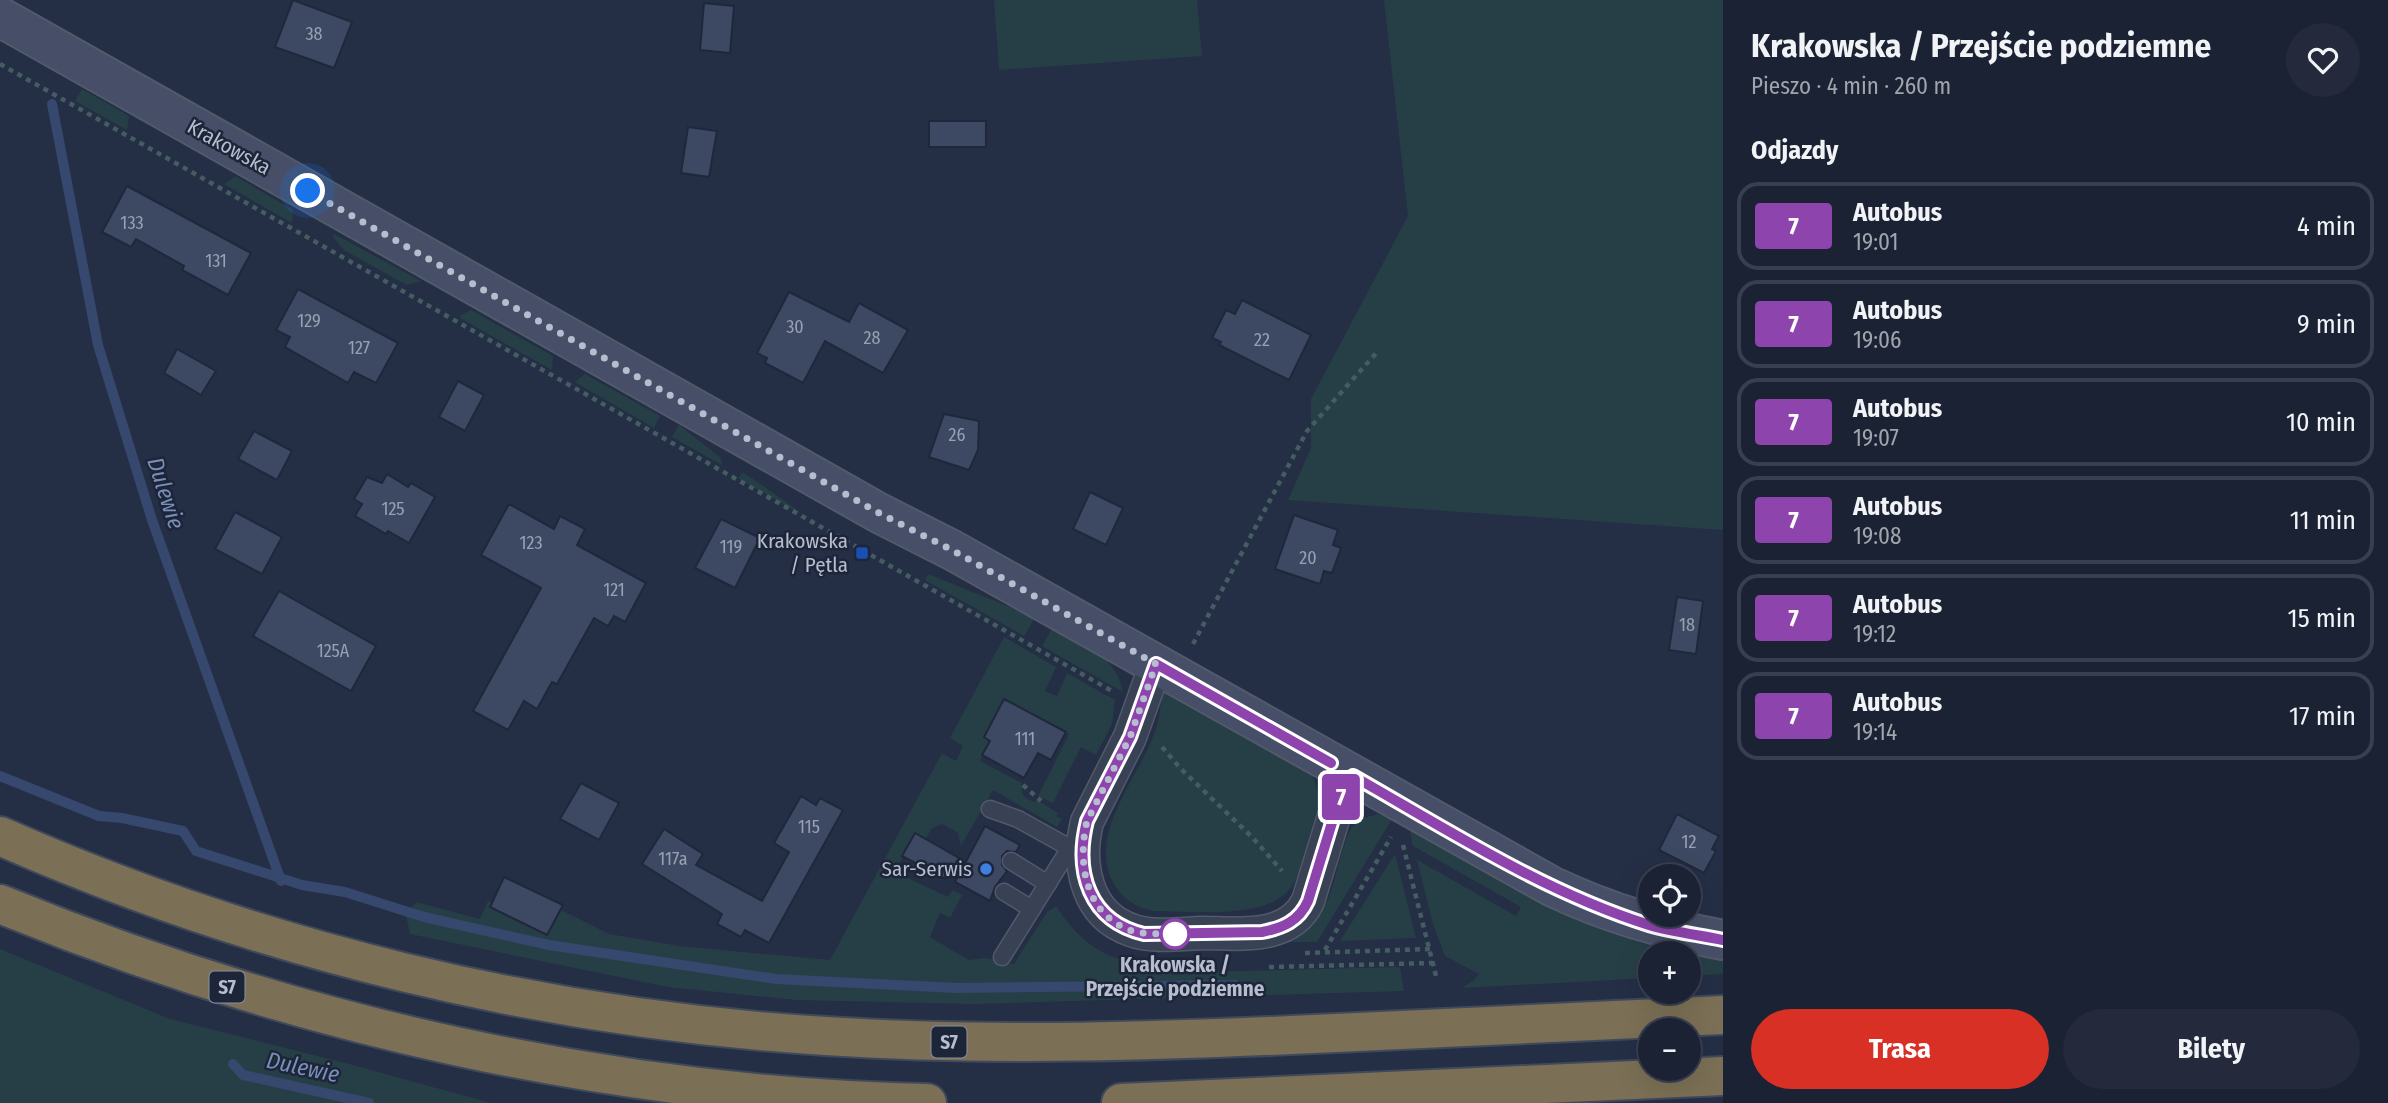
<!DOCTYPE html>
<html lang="pl">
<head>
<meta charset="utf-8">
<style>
  :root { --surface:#1b2234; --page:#242a3c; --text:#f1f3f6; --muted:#a0a4ac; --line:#393f4f; --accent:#d93025 }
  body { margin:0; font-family:"Fira Sans Condensed",sans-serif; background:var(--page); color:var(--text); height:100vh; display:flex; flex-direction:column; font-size:26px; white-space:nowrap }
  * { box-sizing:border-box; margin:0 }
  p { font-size:23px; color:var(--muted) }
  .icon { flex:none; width:38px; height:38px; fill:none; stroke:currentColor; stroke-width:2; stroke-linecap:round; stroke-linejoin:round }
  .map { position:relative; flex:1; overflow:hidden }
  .sheet { display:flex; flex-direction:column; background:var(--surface); width:665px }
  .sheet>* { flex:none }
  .badge { padding:0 14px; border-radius:5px; font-size:24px; line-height:46px }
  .buttons { position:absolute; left:1638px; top:864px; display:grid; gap:14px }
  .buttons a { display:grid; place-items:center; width:63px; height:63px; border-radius:50%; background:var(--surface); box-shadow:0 7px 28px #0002,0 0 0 2px var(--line); font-size:35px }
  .you { position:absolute; width:35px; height:35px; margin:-18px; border:5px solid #fff; border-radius:50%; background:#1a73e8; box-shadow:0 0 0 10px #1a73e833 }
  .map>.badge { position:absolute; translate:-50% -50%; box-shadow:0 0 0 4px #fff }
  h2 { padding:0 28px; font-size:26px; line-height:63px }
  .round { display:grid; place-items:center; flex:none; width:74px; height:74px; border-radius:37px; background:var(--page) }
  .head { display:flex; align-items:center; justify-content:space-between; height:119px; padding:0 28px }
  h1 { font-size:33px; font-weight:700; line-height:52px }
  .action { display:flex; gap:14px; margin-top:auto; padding:14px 28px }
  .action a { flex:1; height:80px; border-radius:42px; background:var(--accent); color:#fff; font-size:28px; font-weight:700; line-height:80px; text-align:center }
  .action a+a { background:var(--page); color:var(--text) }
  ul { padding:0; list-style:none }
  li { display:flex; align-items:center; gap:21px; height:88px; margin:0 14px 10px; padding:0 14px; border:4px solid var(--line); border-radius:21px }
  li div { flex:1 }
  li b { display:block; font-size:26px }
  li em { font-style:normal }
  li .badge { min-width:77px; font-weight:700; text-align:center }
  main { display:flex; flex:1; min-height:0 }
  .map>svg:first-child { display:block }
  .green { fill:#263f46 }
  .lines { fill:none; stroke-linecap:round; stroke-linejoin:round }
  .stream { stroke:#36486d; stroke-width:10 }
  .building { fill:#3d4962; stroke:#1f283b; stroke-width:2 }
  .lane-casing { stroke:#51596b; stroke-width:19 }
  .street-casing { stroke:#51596b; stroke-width:35 }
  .secondary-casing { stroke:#51596b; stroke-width:42 }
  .highway-casing { stroke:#40495b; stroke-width:42 }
  .path { stroke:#445c62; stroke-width:4.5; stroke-dasharray:5 5; stroke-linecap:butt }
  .lane { stroke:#394154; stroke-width:16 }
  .street { stroke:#394154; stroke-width:32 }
  .secondary { stroke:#464f67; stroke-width:38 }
  .highway { stroke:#7b7055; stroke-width:38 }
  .line-casing { stroke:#fff; stroke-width:16 }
  .line { stroke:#8e44ad; stroke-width:10 }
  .walk { stroke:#b6bdce; stroke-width:7; stroke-dasharray:0 12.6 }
  .transit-dot { fill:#1a4fb4; stroke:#1d2639; stroke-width:2.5 }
  .shop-dot { fill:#3f7fe0; stroke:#1d2639; stroke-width:2.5 }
  .stop-dot { fill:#fff; stroke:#8e44ad; stroke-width:3.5 }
  .labels { text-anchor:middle; stroke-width:5; stroke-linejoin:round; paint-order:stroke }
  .number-label { font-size:18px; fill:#98a0b3 }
  .shield { fill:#1d2639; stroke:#8890a1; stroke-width:2 }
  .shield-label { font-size:19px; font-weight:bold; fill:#b6bdce }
  .street-label { font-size:21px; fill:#b6bdce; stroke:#1d2639 }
  .poi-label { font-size:21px; fill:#b6bdce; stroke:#1d2639; text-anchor:end }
  .stop-label { font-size:21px; font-weight:bold; fill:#b6bdce; stroke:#1d2639 }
  .water-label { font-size:23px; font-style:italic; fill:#7b8eb8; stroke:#1d2639 }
</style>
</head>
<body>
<main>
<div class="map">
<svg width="1723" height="1103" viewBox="0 0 1723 1103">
  <rect width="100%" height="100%" fill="#242e45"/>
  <g class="green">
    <path d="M994,0h203l5,56 -203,14z"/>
    <path d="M1384,0h339v530l-435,-30 23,-52v-49l97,-183z"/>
    <path d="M82,89l47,27 -2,14 -52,-29z"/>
    <path d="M235,176l58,34 -1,13 -68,-39z"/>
    <path d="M334,234l87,47 -14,4 -6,-3 -57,-32 -11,-13z"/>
    <path d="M471,310l82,46 -1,14 -92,-52 1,-3z"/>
    <path d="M585,374l75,42 -6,12 -79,-46z"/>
    <path d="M679,425l42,33 1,7 -50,-28z"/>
    <path d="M743,472l53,37 1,3 -59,-34z"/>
    <path d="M928,574l107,43 -11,19 -99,-56z"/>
    <path d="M1053,627c28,16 64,29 70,65l-81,-46z"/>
    <path d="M1004,637l52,30 -11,24 12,5 10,-23 48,27 -3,24 -16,31 -15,-8 -28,56 -15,-7 31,-62 -65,-34 -20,37 6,4 -10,20 42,22c-1,12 0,14 12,19l3,-2 21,13 -2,3 6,3 -5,8 -64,-37 -32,56 -3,-13 -16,-9 -11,5 -5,10 -11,-5 -20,38 53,25 5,-7 9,5 -12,23 -10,-5 -10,24 39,23 17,-2 28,6 33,-52 9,-6c13,20 30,39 52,49 16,7 39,5 50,18l242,-6 4,24 -431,13 -176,-4 -129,-13 -258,-53 -4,-19 10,-13 64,17 8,-18 61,31 12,-22 48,24 70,12 151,14 112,-207 14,8 7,-15 -13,-8z"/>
    <path d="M1164,692h4l143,81c13,28 5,40 -3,68 -4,14 -7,32 -16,45 -23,35 -100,25 -138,25 -15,-3 -27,-9 -36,-21 -36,-48 17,-107 35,-153 6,-13 7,-28 9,-42z"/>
    <path d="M1378,814l14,5 -75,123h-27c49,-26 40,-71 61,-114l9,-9z"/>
    <path d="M1410,829c98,53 198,121 313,130v15l-34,2v-22h-39v24l-188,10 12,-8 5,-6 -34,-18 -12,-32 -16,-64 99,56 5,-9 -106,-60 -3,-3z"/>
    <path d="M1395,854l21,84 -76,3z"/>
    <path d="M0,949l170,70 179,45 142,39h-491z"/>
  </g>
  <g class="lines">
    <g class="stream">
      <path d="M52,104l46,241 54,175 129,361"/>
      <path d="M0,776l99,40 23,2 61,13 13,20 106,34 43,7 79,25 125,28 227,34 180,9 279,-3"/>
      <path d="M233,1064l10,11 126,28"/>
    </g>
  </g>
  <g class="building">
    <path d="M293,0l59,22 -18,46 -59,-21z"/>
    <path d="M704,3l30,3 -4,47 -30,-3z"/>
    <rect x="929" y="121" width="57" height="26"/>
    <path d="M688,127l29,4 -8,46 -28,-4z"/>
    <path d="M127,186l124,67 -23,42 -46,-25 2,-4 -48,-27 -5,8 -29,-15z"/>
    <path d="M298,289l100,54 -22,40 -22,-11 -6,11 -63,-36 5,-10 -14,-7z"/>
    <path d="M789,292l60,30 10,-19 49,27 -25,43 -58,-32 -22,42 -38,-20 2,-5 -10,-5z"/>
    <path d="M1242,300l69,35 -22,45 -70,-35 2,-3 -9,-4 14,-28 9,4z"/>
    <path d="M177,349l39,22 -15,24 -37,-22z"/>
    <path d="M458,381l26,14 -19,36 -26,-14z"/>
    <path d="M944,414l35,7 -1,29 -9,20 -40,-13z"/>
    <path d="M254,431l38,20 -15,29 -39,-21z"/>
    <path d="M387,474l21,13 3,-4 24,14 -26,46 -21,-12 -2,3 -31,-18 7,-12 -8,-5 13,-22 15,6z"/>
    <path d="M1090,492l33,16 -17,37 -33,-16z"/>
    <path d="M509,504l45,25 6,-13 25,13 -8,16 69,38 -21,39 -11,-6 -6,10 -14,-8 -37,66 -5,-2 -15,27 -13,-8 -16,29 -35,-19 68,-123 -60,-33z"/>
    <path d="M235,512l47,25 -20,37 -47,-25z"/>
    <path d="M1294,515l44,15 -5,15 8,3 -9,25 -8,-2 -4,13 -45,-15z"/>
    <path d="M721,519l39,19 -25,50 -40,-20z"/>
    <path d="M279,591l97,55 -25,45 -98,-55z"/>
    <path d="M1677,597l26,4 -7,53 -27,-4z"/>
    <path d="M1004,699l62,33 -15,28 -13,-7 -14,25 -42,-23 8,-14 -6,-4z"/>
    <path d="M581,783l38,20 -20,37 -39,-21z"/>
    <path d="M801,796l15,9 4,-7 23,12 -74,133 -24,-13 -4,7 -24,-13 5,-10 -80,-50 22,-35 39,25 -7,11 66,36 27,-49 -15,-9z"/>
    <path d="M1677,814l42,22 -7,13 4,2 -12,22 -45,-23z"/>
    <path d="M985,826l35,19 -4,7 -9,-1 -5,5v9l5,6 -12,16 -5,14 -35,-19z"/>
    <path d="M915,833l44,25 -14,21 -43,-23z"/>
    <path d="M504,877l59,28 -16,30 -57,-28z"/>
  </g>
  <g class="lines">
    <defs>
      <g id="lane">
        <path d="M990,809l28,10 52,29"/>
        <path d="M1011,861l37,23"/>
        <path d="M1004,892l28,17"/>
        <path d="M1002,957l76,-122"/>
      </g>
      <path id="street" d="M1156,664l-26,73 -43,85c-10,41 -2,92 44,108 21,8 48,4 70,3 37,0 88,8 107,-32l30,-98 15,-27"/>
      <path id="secondary" d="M0,17l879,496 73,37 601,337c58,27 107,41 170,53"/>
      <g id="highway">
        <path d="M0,836c259,114 543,183 826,200 170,11 340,5 510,-3 129,-6 258,-12 387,-18"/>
        <path d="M0,904c294,120 609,192 927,199"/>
        <path d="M1121,1103l602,-27"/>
      </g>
    </defs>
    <use href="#lane" class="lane-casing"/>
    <use href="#street" class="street-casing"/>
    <use href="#secondary" class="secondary-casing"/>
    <use href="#highway" class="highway-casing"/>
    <g class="path">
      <path d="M0,64l1112,627"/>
      <path d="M1193,644l114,-213 71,-80"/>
      <path d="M1162,747l19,22 72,69 29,33"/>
      <path d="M1023,785l18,16"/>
      <path d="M1403,845l33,131"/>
      <path d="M1325,950l66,-113"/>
      <path d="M1305,953l125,-4"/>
      <path d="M1269,967l164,-4"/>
    </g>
    <use href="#lane" class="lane"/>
    <use href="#street" class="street"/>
    <use href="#secondary" class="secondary"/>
    <use href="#highway" class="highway"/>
  </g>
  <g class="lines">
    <defs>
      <path id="line" d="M1331,763l-175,-99 -26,73 -43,84c-13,51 2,100 57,113l118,-2c21,-4 37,-11 46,-31l30,-98 15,-27c95,54 191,116 296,149 24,7 50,10 74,15"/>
    </defs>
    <use href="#line" class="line-casing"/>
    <use href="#line" class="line"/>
    <path class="walk" d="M308,191l571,322 73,37 204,114 -26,73 -43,84c-10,42 -2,94 45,110 14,4 29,2 43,3"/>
  </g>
  <rect class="transit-dot" x="855" y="546" width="14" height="14" rx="3.5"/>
  <circle class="shop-dot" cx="986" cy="869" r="7"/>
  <circle class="stop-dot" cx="1175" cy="934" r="14"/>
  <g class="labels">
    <g class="number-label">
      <text x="314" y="40">38</text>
      <text x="132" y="229">133</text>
      <text x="216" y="267">131</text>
      <text x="309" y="327">129</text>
      <text x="795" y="333">30</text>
      <text x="872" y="344">28</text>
      <text x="1262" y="346">22</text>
      <text x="359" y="354">127</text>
      <text x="957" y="441">26</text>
      <text x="393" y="515">125</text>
      <text x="531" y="549">123</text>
      <text x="731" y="553">119</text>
      <text x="1308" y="564">20</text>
      <text x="614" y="596">121</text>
      <text x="1687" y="631">18</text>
      <text x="333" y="657">125A</text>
      <text x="1025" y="745">111</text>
      <text x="809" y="833">115</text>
      <text x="1689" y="848">12</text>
      <text x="673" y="865">117a</text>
    </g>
    <g class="shield">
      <rect x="209.5" y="971.5" width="35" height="31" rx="5"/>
      <rect x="931.5" y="1026.5" width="35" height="31" rx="5"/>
    </g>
    <g class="shield-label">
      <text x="227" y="994">S7</text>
      <text x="949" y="1049">S7</text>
    </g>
    <g class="street-label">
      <text transform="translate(229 147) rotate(29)" y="7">Krakowska</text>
    </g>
    <g class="poi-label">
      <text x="848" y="548">Krakowska<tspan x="848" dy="24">/ Pętla</tspan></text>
      <text x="972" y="876">Sar-Serwis</text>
    </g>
    <g class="stop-label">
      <text x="1175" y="972">Krakowska /<tspan x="1175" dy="24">Przejście podziemne</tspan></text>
    </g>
    <g class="water-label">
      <text transform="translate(166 493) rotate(72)" y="8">Dulewie</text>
      <text transform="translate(303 1067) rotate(12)" y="8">Dulewie</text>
    </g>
  </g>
</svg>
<div class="buttons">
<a><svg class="icon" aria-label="locate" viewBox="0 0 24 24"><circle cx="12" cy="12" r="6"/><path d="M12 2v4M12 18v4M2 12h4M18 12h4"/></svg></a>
<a>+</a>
<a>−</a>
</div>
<div class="you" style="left:308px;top:191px"></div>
<b class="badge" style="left:1341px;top:797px;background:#8e44ad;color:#fff">7</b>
</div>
<section class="sheet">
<div class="head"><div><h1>Krakowska / Przejście podziemne</h1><p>Pieszo · 4 min · 260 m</p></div><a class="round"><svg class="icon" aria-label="heart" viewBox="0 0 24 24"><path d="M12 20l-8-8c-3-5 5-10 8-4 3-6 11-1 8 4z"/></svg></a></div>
<h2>Odjazdy</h2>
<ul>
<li><span class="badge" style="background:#8e44ad;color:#fff">7</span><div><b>Autobus</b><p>19:01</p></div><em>4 min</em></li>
<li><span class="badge" style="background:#8e44ad;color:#fff">7</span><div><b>Autobus</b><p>19:06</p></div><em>9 min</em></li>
<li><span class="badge" style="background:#8e44ad;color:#fff">7</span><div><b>Autobus</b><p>19:07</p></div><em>10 min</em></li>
<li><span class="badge" style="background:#8e44ad;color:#fff">7</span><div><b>Autobus</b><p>19:08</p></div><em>11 min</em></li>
<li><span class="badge" style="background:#8e44ad;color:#fff">7</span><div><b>Autobus</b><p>19:12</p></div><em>15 min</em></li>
<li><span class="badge" style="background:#8e44ad;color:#fff">7</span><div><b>Autobus</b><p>19:14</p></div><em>17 min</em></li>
</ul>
<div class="action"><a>Trasa</a><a>Bilety</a></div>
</section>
</main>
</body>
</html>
